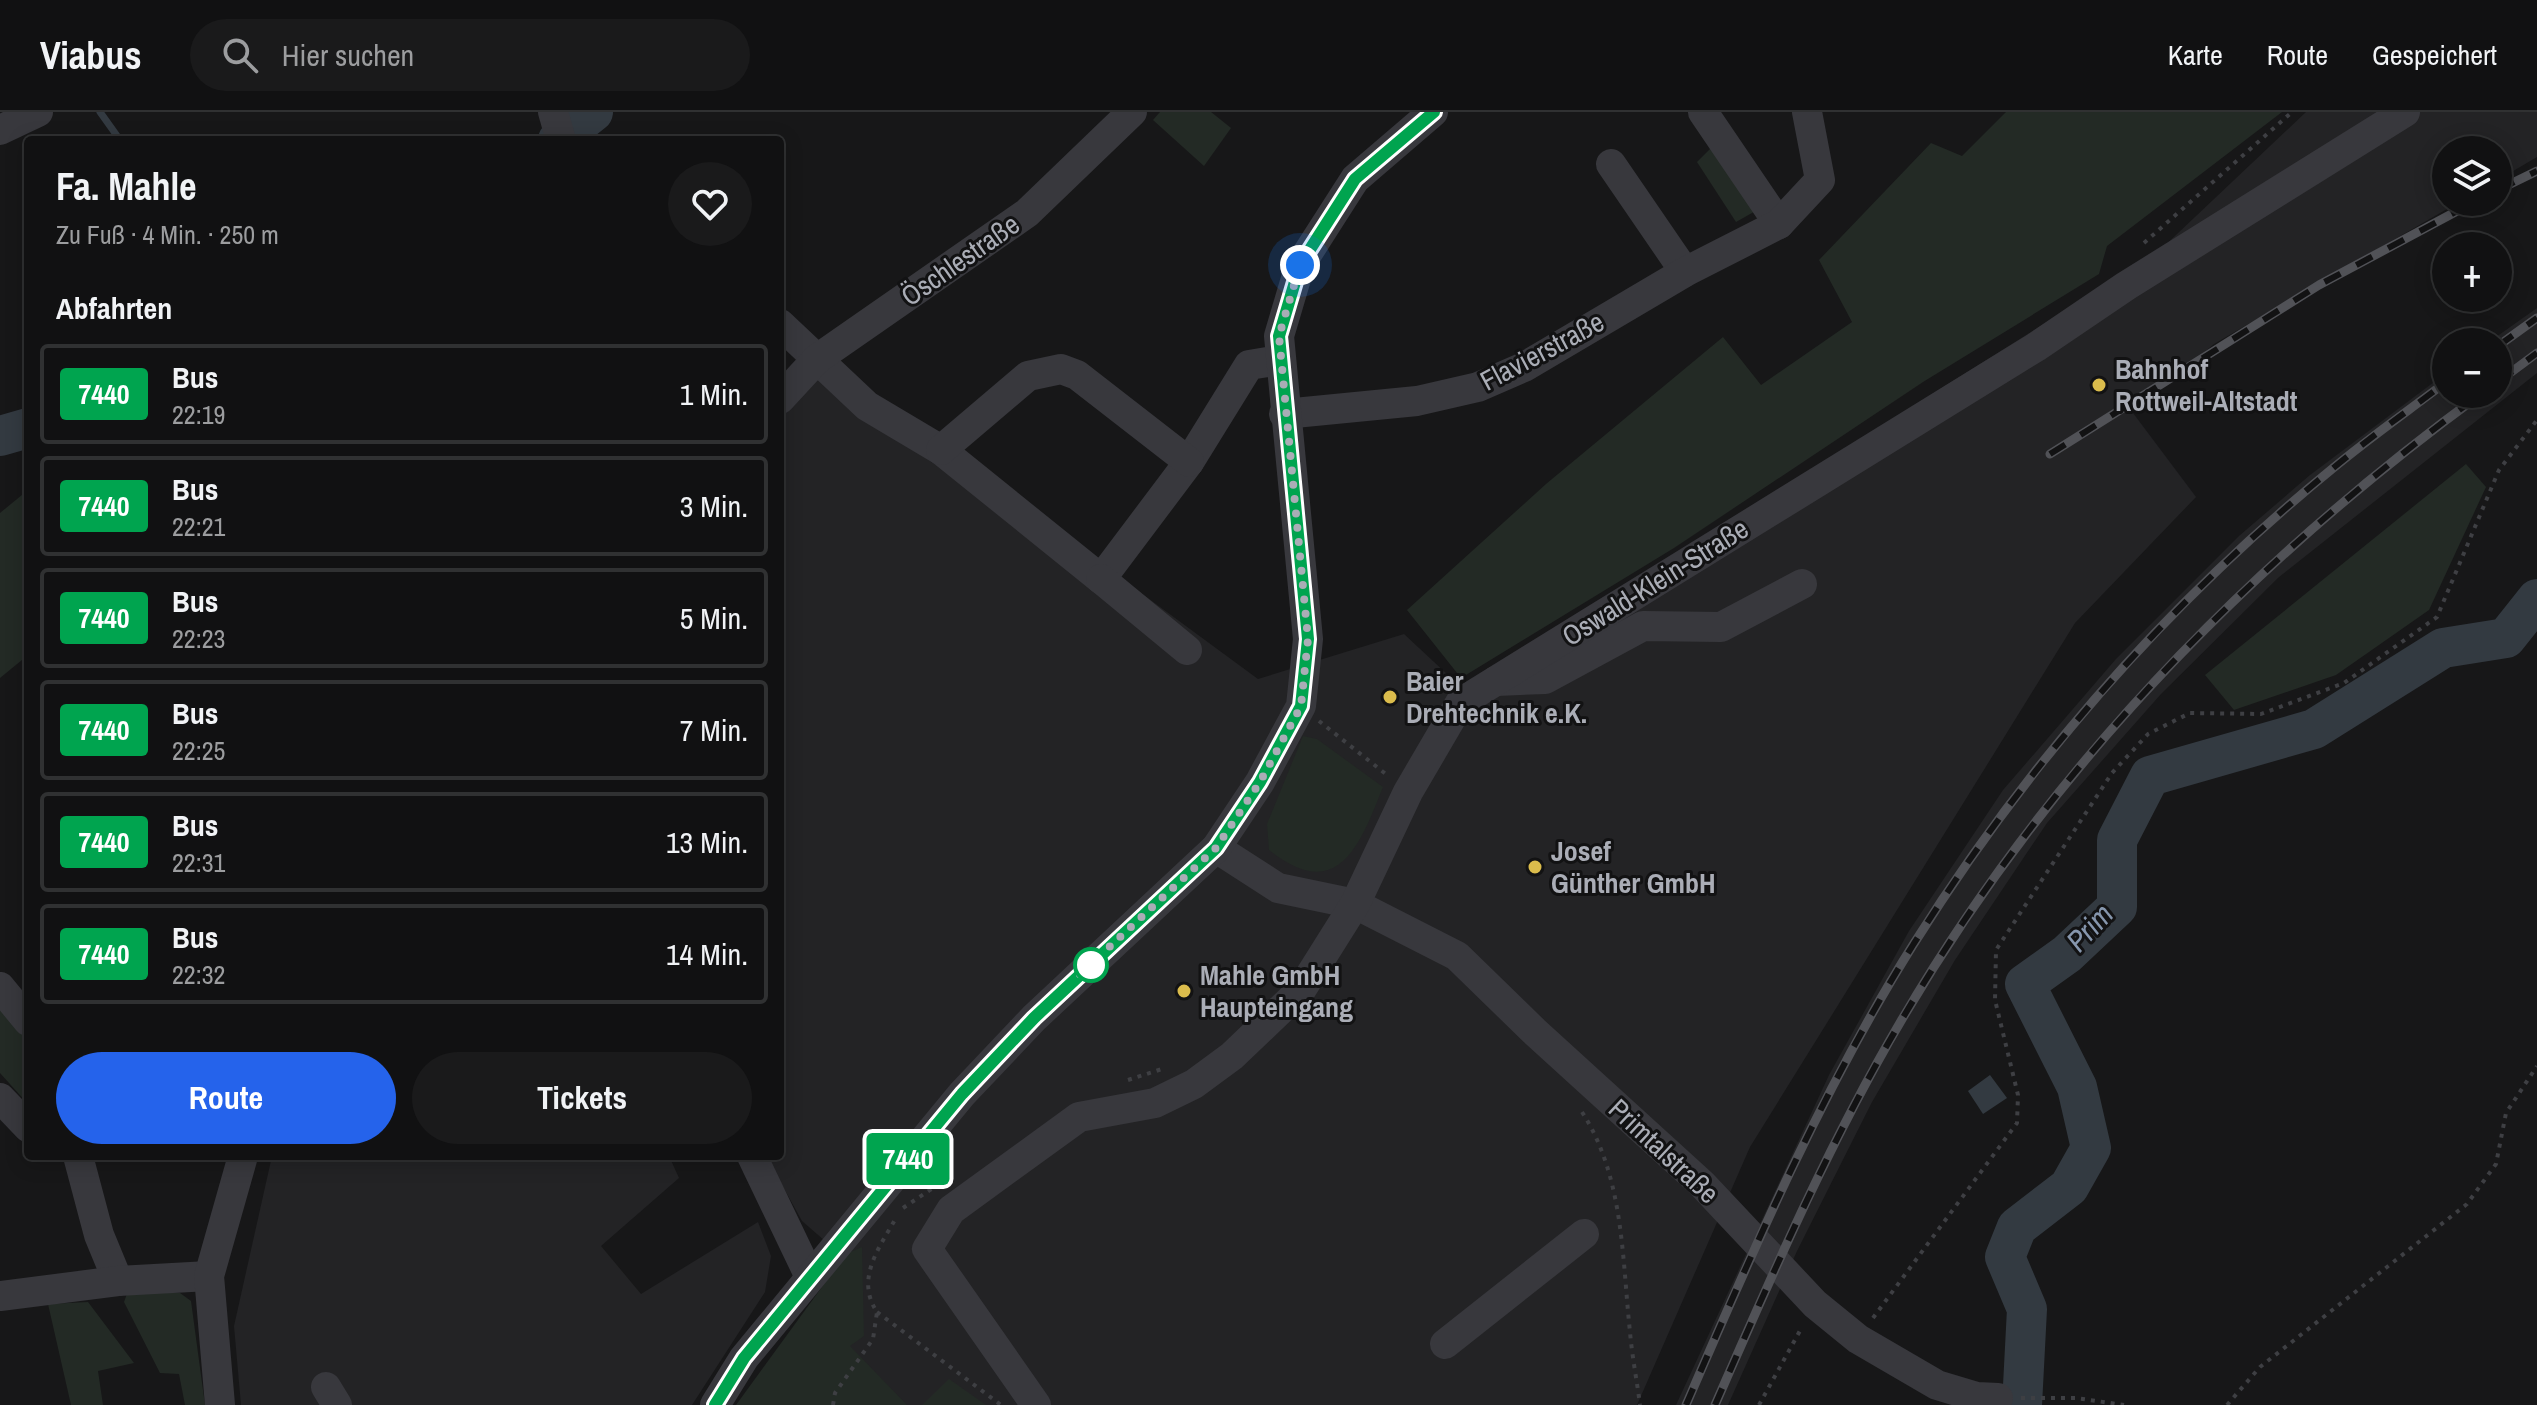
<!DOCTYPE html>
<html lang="de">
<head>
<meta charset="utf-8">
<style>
  :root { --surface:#111112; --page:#1a1a1b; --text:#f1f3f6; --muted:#9c9d9f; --line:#303132; --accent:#2563eb }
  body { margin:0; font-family:"Archivo Narrow",sans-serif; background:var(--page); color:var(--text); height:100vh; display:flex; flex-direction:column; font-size:30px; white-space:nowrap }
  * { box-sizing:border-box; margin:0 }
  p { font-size:26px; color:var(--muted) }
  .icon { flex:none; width:44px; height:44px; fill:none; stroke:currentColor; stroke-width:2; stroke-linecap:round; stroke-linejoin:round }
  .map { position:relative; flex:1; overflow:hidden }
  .side { position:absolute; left:24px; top:24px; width:760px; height:1024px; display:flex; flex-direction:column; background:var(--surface); border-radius:8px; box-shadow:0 4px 20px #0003,0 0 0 2px var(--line) }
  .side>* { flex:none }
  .badge { padding:0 16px; border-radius:6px; font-size:28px; line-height:52px }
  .fabs { position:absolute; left:2432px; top:24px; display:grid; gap:16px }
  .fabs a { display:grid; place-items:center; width:80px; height:80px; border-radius:50%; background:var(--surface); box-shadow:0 4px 20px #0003,0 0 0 2px var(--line); font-size:40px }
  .you { position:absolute; width:40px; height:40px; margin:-20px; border:6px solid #fff; border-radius:50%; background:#1a73e8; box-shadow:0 0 0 12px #1a73e833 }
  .map>.badge { position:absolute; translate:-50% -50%; box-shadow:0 0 0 4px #fff }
  h2 { padding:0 32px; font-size:30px; line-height:72px }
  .round { display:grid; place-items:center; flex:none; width:84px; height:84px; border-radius:42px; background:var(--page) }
  .overview { display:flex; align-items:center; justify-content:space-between; height:136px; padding:0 32px }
  h1 { font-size:38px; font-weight:700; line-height:60px }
  .primary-button { display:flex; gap:16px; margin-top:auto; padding:16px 32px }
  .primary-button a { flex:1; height:92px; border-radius:48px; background:var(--accent); color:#fff; font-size:32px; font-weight:700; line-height:92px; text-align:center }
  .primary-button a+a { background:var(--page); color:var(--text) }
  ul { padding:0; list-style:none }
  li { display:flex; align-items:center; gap:24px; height:100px; margin:0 16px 12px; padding:0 16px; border:4px solid var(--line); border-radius:8px }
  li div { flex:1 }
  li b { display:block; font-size:30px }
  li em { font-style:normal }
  li .badge { min-width:88px; font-weight:700; text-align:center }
  header { display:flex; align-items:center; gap:48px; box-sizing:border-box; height:112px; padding:0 40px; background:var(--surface); border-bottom:2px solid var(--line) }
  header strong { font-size:38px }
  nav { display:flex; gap:44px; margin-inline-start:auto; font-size:28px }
  .search { width:560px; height:72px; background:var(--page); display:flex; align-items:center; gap:20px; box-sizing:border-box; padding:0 28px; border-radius:44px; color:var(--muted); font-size:30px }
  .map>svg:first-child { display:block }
  .built { fill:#232325 }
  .green { fill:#232a25 }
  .water { fill:#333a41 }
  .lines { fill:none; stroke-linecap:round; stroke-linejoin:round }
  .stream { stroke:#333a41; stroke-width:7 }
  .river { stroke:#333a41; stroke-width:40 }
  .path { stroke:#3e3f43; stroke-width:4; stroke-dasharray:4 6; stroke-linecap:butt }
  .minor { stroke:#38383d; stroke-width:30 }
  .rail-casing { stroke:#515257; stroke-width:9 }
  .rail { stroke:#121213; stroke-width:6; stroke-dasharray:18; stroke-linecap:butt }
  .line-casing { stroke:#fff; stroke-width:18 }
  .line { stroke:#00a44f; stroke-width:12 }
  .walk { stroke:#aaadb6; stroke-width:8; stroke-dasharray:0 14.4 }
  .poi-dot { fill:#dbbc4c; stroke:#121213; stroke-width:3 }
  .stop-dot { fill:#fff; stroke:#00a44f; stroke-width:4 }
  .labels { text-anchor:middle; stroke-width:6; stroke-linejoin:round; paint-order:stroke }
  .street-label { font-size:28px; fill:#aaadb6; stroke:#121213 }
  .poi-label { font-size:28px; font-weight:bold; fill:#aaadb6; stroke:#121213; text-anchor:start }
  .water-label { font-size:30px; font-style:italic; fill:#8696ad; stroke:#121213 }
</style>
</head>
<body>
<header>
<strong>Viabus</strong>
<div class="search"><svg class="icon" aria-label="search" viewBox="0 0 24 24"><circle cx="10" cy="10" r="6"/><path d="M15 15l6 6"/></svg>Hier suchen</div>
<nav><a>Karte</a><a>Route</a><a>Gespeichert</a></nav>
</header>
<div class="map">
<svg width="2537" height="1293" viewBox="0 0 2537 1293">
  <rect width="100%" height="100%" fill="#171718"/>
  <g class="built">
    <path d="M2306,0h231v45l-39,23v-30h-52v52h13l-245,142 -81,69 63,84 -121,126 -325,524 -113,258h-881l99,-138 -53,-46 -36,-65h14v-737l51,-54 427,314 146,-45 59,55 695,-437z"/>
    <path d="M2537,196v65l-258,204 -118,117 -114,129 -92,137 -83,142 -75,149 -69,154h-52l153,-330 80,-144 94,-141 113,-131 123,-123 71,-61 136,-102v21h52v-52h-9z"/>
    <path d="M272,1044h397l10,22 -78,68 40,48 117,-72 13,34 -6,36 -73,113h-451l-7,-79z"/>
  </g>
  <g class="green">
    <path d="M1160,0h51l20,16 -27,38 -51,-46z"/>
    <path d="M2006,0h276l-175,134 -8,28 -176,108 -249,166 -213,130 -54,-68 139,-126 177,-147 38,48 91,-63 -33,-62 112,-117 31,13z"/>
    <path d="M1715,32l44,65 -23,13 -39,-60z"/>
    <path d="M2466,352l20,23 -57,123 -93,65 -102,35 -29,-35z"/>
    <path d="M28,378v165l-28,23v-165z"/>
    <path d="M1303,624l14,3 66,48c-23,58 -45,118 -114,63l-2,-26z"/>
    <path d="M0,890l28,36v66l-28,-31z"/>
    <path d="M862,1135l2,89 -14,10 57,59h-171l110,-151z"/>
    <path d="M128,1179l52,2 11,8 14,104h-20l-6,-31 -19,-1 -36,-71z"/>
    <path d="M88,1190l46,61 -36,8 5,34h-32l-23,-101z"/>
    <path d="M949,1267l37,26h-64z"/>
  </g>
  <path class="water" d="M1990,963l17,23 -24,16 -15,-23z"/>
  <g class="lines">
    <path class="stream" d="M100,0l20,28"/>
    <g class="river">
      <path d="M558,28l35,-28"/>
      <path d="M0,324l28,-8"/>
      <path d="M2022,1293l5,-96 -22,-52 12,-30 52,-40 22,-39 -14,-61 -52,-103 42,-30 50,-47v-67l33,-64 164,-47 129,-81 63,-10 31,-39"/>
    </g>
    <g class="path">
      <path d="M2144,131l148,-131"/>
      <path d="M1319,609l68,54"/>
      <path d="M1128,968l37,-12"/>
      <path d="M1582,1000c42,65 40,146 48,220 2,24 7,49 10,73"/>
      <path d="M903,1096l36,-24"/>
      <path d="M877,1200l124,93"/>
      <path d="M1873,1206l144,-195 1,-28 -23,-95 1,-50 116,-177 36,-39 42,-21 71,1 83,-31 93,-66 62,-147 38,-50"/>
      <path d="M2021,1286h55l48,7"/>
      <path d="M833,1293l2,-12 38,-54 4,-27c-22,-33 2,-64 19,-94"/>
      <path d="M1759,1293l43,-78"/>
      <path d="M2227,1293l33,-38 207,-163 29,-40 10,-51 31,-47"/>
    </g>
    <g class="minor">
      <path d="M553,0l8,28"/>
      <path d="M1703,0l76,112"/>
      <path d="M0,18l38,-18"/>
      <path d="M1611,52l74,108"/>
      <path d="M780,212l87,82 74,44 160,129 88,-117 60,-97 31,-5"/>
      <path d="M780,287l37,-40 210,-146 105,-101"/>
      <path d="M1284,302l133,-13 61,-14 46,-20 161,-95 94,-48 41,-44 -13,-68"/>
      <path d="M941,338l87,-74 33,-7 16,6 112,87"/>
      <path d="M1101,467l86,71"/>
      <path d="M1496,569l49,-2 98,-53 78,1 81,-43"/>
      <path d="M1216,736l62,40 77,16 102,52 77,75 168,153 113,120 43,35 79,46 40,12 21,1"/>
      <path d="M0,875l28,34"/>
      <path d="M0,986l28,29"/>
      <path d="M78,1044l21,79 19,46"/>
      <path d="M752,1044l58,121"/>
      <path d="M0,1184l118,-15 91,-5"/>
      <path d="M1445,1232l139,-110"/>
      <path d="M326,1275l11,18"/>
      <path d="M220,1293l-11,-129 34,-120"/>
      <path d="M715,1293l29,-47 218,-264 72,-76 182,-170 44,-66 41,-76 7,-67 -29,-303 21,-71 55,-86 78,-67"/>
      <path d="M1036,1293l-109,-156 24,-39 128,-93 76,-14 39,-19 38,-28 69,-66 54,-86 53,-112 52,-89 576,-356 90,-61 279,-174"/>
    </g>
    <defs>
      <g id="rail">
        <path d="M2498,78l39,-19"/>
        <path d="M2498,234l39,-28"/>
        <path d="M2498,270l39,-29"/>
        <path d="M2050,342l269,-169 155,-83"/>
        <path d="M1686,1293c68,-157 136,-315 227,-460 113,-180 255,-342 419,-476 37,-31 76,-58 114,-87"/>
        <path d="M1715,1293c57,-130 114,-262 186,-384 147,-251 346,-456 580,-627"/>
      </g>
    </defs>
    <use href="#rail" class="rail-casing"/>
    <use href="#rail" class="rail"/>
  </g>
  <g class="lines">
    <defs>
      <path id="line" d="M715,1293l29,-47 218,-264 72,-76 182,-170 44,-66 41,-76 7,-67 -29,-303 21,-71 55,-86 79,-67"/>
    </defs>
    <use href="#line" class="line-casing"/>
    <use href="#line" class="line"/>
    <path class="walk" d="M1091,853l-12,10 137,-127 44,-66 41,-76 7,-67 -29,-303 21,-71"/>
  </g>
  <g class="poi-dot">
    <circle cx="2099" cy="273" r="8"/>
    <circle cx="1390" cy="585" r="8"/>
    <circle cx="1535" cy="755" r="8"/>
    <circle cx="1184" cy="879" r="8"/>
  </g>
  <circle class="stop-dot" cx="1091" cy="853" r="16"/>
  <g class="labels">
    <g class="street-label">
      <text transform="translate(960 148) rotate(-35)" y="10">Öschlestraße</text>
      <text transform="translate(1542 239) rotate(-28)" y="10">Flavierstraße</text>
      <text transform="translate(1655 470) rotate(-32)" y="10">Oswald-Klein-Straße</text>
      <text transform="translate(1664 1039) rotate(43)" y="10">Primtalstraße</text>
    </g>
    <g class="poi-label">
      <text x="2115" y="267">Bahnhof<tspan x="2115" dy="32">Rottweil-Altstadt</tspan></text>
      <text x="1406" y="579">Baier<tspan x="1406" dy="32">Drehtechnik e.K.</tspan></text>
      <text x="1551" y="749">Josef<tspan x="1551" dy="32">Günther GmbH</tspan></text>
      <text x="1200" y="873">Mahle GmbH<tspan x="1200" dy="32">Haupteingang</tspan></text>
    </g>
    <g class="water-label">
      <text transform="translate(2090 816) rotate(-47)" y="10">Prim</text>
    </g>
  </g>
</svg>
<div class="fabs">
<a><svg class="icon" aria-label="layers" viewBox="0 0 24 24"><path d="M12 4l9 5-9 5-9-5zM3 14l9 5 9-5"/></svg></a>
<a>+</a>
<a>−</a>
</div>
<div class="you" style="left:1300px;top:153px"></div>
<b class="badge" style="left:908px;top:1047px;background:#00a44f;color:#fff">7440</b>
<section class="side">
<div class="overview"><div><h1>Fa. Mahle</h1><p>Zu Fuß · 4 Min. · 250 m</p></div><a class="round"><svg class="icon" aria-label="heart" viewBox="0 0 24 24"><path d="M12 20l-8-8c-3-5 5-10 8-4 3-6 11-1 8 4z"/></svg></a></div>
<h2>Abfahrten</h2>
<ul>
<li><span class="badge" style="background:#00a44f;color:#fff">7440</span><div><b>Bus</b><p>22:19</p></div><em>1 Min.</em></li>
<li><span class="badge" style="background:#00a44f;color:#fff">7440</span><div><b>Bus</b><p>22:21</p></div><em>3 Min.</em></li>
<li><span class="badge" style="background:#00a44f;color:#fff">7440</span><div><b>Bus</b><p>22:23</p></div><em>5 Min.</em></li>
<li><span class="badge" style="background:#00a44f;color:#fff">7440</span><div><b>Bus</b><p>22:25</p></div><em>7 Min.</em></li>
<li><span class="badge" style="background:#00a44f;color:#fff">7440</span><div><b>Bus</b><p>22:31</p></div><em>13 Min.</em></li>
<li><span class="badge" style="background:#00a44f;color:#fff">7440</span><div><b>Bus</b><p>22:32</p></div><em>14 Min.</em></li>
</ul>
<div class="primary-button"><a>Route</a><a>Tickets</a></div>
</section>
</div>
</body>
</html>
